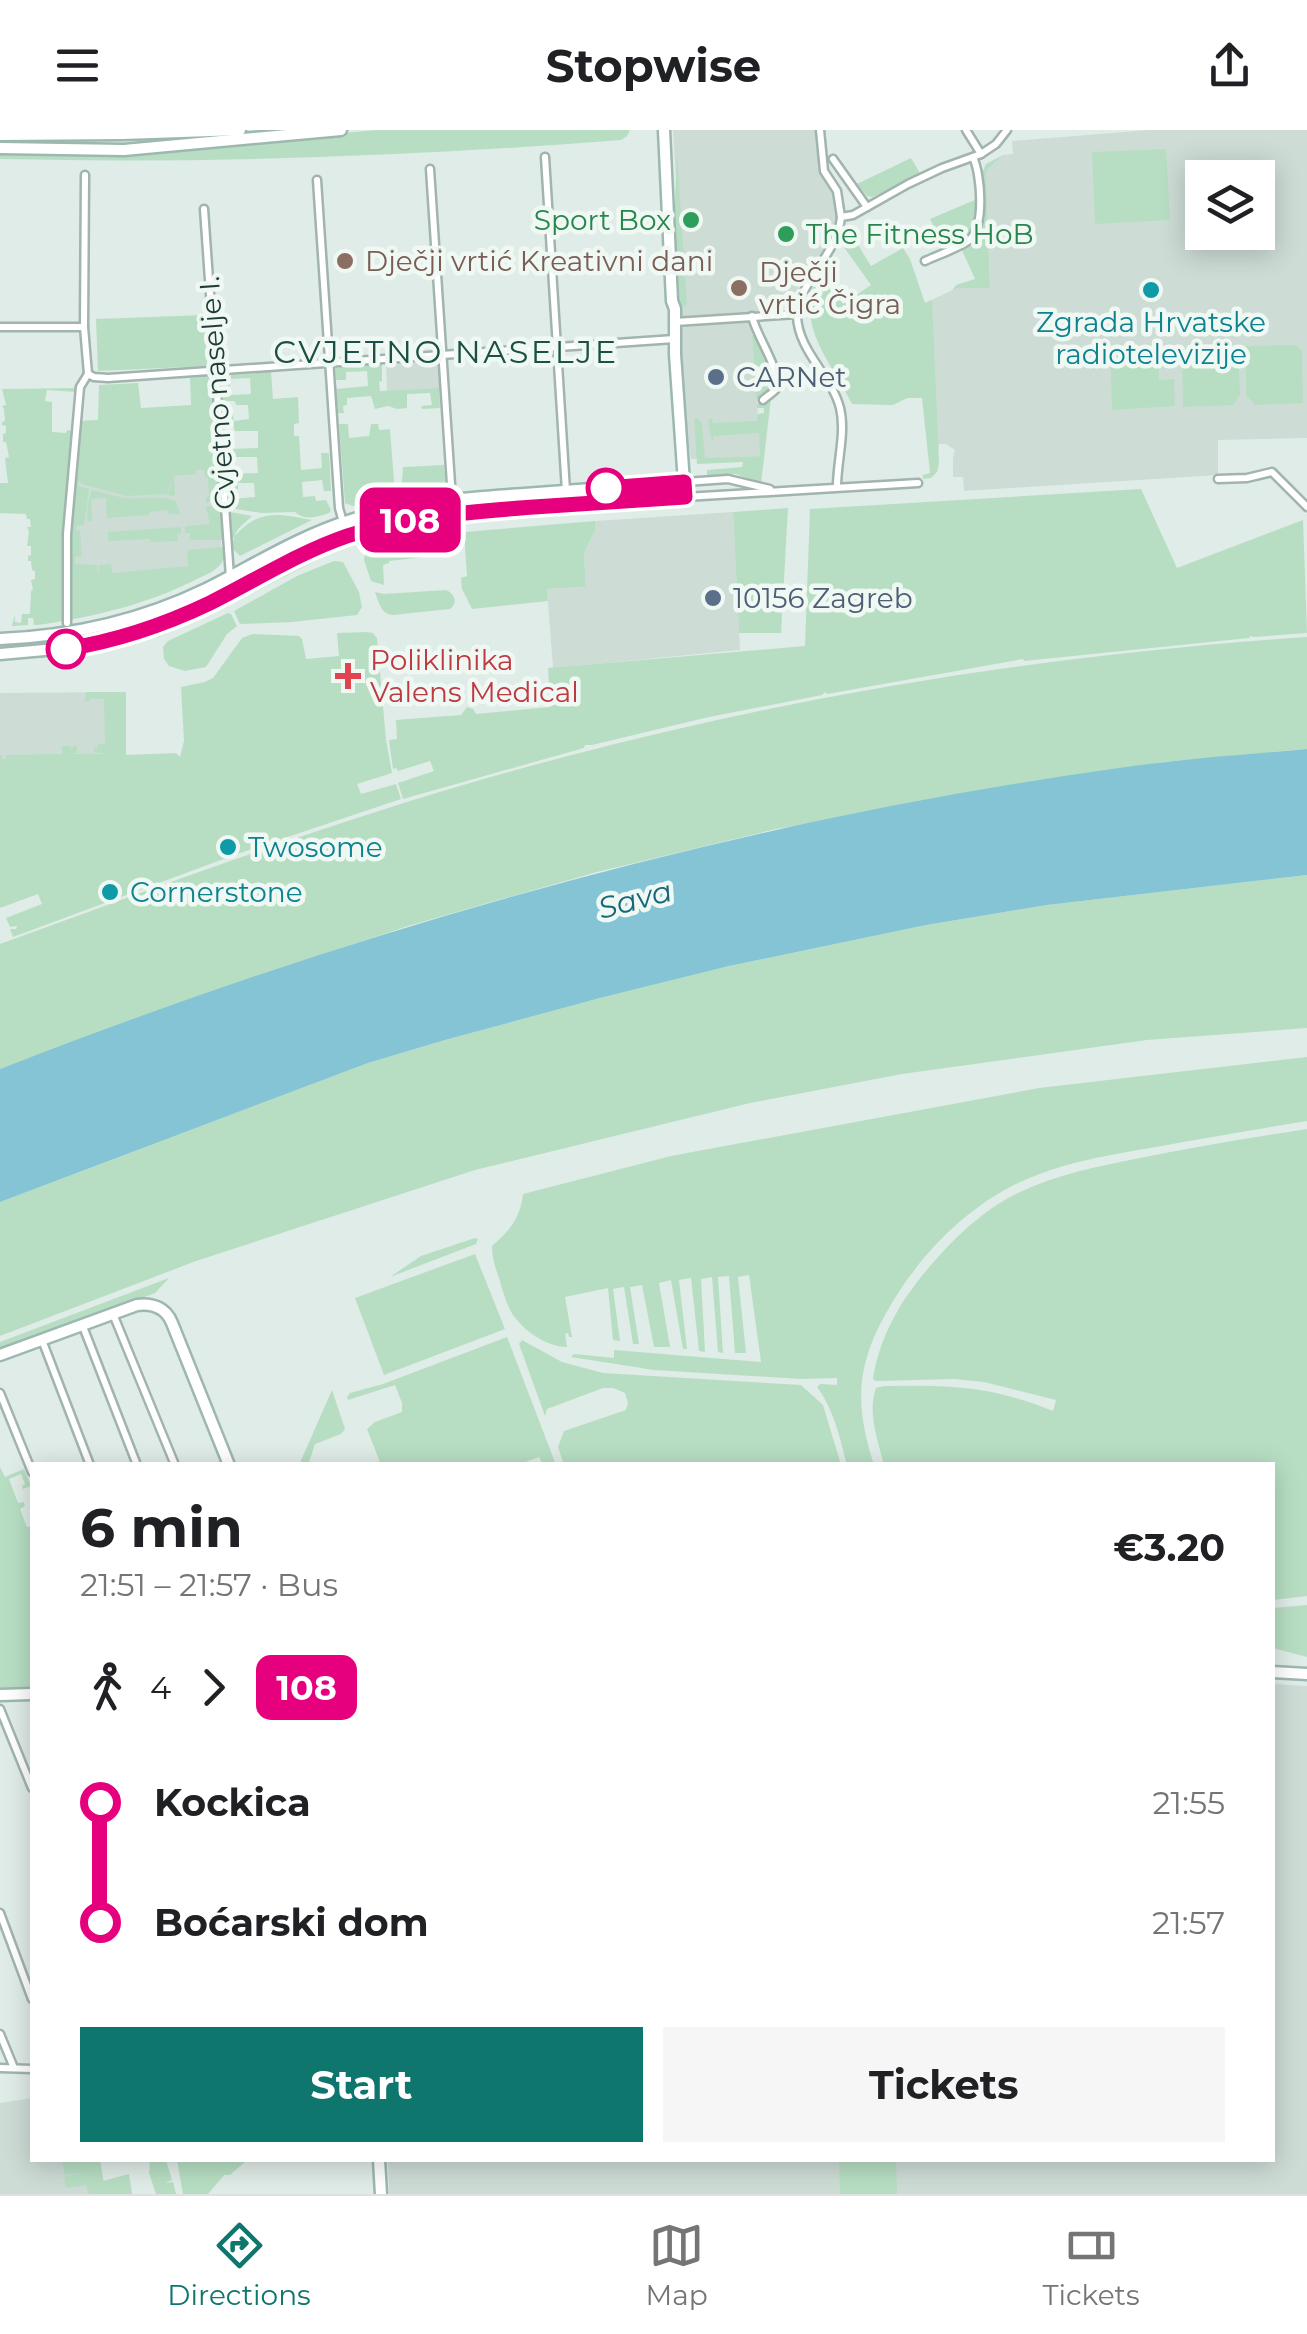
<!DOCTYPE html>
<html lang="en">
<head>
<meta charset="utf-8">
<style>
  :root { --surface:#fff; --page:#f6f6f6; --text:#202124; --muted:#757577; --line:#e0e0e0; --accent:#0f766e }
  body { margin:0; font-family:Montserrat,sans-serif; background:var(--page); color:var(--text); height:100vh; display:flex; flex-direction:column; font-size:38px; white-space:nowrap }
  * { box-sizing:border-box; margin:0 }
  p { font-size:32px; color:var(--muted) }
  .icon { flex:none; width:55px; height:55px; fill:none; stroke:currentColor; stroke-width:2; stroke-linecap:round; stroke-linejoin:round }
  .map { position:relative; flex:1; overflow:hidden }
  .sheet { position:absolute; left:30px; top:1332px; width:1245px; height:700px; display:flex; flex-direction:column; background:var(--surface); border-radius:0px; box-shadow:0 5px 25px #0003 }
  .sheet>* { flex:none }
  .badge { padding:0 20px; border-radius:15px; font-size:35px; line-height:65px }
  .controls { position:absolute; left:1185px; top:30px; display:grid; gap:20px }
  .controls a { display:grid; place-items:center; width:90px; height:90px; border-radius:0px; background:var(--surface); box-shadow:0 5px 25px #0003; font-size:50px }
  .map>.badge { position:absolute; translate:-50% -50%; box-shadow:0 0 0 5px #fff }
  .legs { display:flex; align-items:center; gap:15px; height:110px; padding:0 50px; font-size:32px }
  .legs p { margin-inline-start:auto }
  .head { display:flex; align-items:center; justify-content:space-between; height:170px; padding:0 50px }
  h1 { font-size:55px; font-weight:700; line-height:75px }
  .action { display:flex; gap:20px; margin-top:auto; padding:20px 50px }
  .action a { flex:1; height:115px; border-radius:0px; background:var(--accent); color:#fff; font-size:40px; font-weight:700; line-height:115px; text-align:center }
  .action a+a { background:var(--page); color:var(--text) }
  ul { padding:0 50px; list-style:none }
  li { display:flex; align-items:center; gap:35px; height:120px; font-size:38px }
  li i { display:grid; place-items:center; width:15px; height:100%; margin:0 12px; background:currentColor }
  li i::after { content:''; width:25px; height:25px; margin:-12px; border:8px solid; border-radius:50%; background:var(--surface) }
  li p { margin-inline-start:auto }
  li:first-child i { background:linear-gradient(#0000 50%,currentColor 0) }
  li:last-child i { background:linear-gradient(currentColor 50%,#0000 0) }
  header { display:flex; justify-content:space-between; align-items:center; height:130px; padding:0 50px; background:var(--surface); font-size:45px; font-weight:700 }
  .tab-bar { display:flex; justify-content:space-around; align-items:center; height:140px; border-top:2px solid var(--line); background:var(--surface); font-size:28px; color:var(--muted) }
  .tab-bar a { display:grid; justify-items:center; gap:5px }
  .tab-bar .selected { color:var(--accent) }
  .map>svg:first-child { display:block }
  .built { fill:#cedcd6; fill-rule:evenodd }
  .green { fill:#b7dec3 }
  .water { fill:#84c4d4 }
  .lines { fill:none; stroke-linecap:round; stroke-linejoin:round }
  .street-casing { stroke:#a2b4ae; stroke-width:11 }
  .secondary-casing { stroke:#9db8b0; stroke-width:15 }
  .street { stroke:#fff; stroke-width:6 }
  .secondary { stroke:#fff; stroke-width:10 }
  .line-1-casing { stroke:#fff; stroke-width:22 }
  .line-1 { stroke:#e6007e; stroke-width:15 }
  .leisure-dot { fill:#2e9e5b; stroke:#f0f8f4; stroke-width:4 }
  .education-dot { fill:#8d6e63; stroke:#f0f8f4; stroke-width:4 }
  .culture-dot { fill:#0f9aa8; stroke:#f0f8f4; stroke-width:4 }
  .service-dot { fill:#5c6f8a; stroke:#f0f8f4; stroke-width:4 }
  .stop-1-dot { fill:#fff; stroke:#e6007e; stroke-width:5 }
  .health-dot { fill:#e0444e; stroke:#f0f8f4; stroke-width:4 }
  .labels { text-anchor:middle; stroke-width:9; stroke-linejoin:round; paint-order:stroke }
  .leisure-label { font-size:28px; fill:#27864d; stroke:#f0f8f4; text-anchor:end }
  .education-label { font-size:28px; fill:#785e54; stroke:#f0f8f4; text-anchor:start }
  .culture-label { font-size:28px; fill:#0d838f; stroke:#f0f8f4; text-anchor:start }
  .service-label { font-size:28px; fill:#4e5e75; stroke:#f0f8f4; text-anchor:start }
  .street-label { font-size:28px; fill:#1f3d36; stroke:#f0f8f4 }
  .health-label { font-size:28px; fill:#be3a42; stroke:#f0f8f4; text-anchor:start }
  .water-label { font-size:30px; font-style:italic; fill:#16667c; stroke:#f0f8f4 }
  .quarter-label { font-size:32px; letter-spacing:2.5px; fill:#1a5045; stroke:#f0f8f4 }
</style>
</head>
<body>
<header><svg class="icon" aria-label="menu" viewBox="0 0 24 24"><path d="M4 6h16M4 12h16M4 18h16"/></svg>Stopwise<svg class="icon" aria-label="share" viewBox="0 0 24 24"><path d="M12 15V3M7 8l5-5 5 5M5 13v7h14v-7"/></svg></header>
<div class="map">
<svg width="1307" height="2064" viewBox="0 0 1307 2064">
  <rect width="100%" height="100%" fill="#e0ece7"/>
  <g class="built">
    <path d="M673,0h144l2,36 15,29 2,33 -14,29 -7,5 -18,29v11l-4,6 -98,9 -11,1 -4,-3 -6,-86 2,-52z"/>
    <path d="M1149,0h158v308l-89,2v35l-254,16 -1,-14h-10v-20l2,-7 -9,-6h-7l-1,6 -13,-147 32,-15 33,-1 -4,-116 17,-16 10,-1 -1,-13zM1202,48h56v54h-56z"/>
    <path d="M751,190l10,136 -70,3 -6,-37 -6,-90 7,-7z"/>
    <path d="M438,230l4,28 -55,3 -1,-30z"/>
    <path d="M212,283l10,144 -14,7 -130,48 -5,-81 10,-110z"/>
    <path d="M733,382l7,138 -187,18 -6,-79 39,-2 -2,-34 11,-23v-9z"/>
    <path d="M126,562v85l-126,1v-85z"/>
    <path d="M1273,1554l34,2v508h-918l-1,-34h884z"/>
    <path d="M32,1968v62h68l6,34h-106v-91z"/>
  </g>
  <g class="green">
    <path d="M376,0h254l-3,6 -6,4c-207,16 -414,24 -621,19v-5h114z"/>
    <path d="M1166,19l4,71 -75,4 -3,-72z"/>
    <path d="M677,24l10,152 -9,1 -4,-78z"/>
    <path d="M1003,25l-17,16 4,117h-33l-5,3 4,-6 19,-6 -14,-31c5,-3 11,-4 15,-8 11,-11 7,-54 7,-69l3,-7z"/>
    <path d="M911,28l10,17 -49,22 -5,-1 -10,-12z"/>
    <path d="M977,69c-1,32 -3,37 -32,50l-15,-30z"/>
    <path d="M846,95l25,41 32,-18 7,11 15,44 7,-3 7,163 -2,9 -6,6 -8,1v-4l7,-2 -8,-75h-15l-14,7 -41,-1c-13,-27 -36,-55 -41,-84 -2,-9 1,-17 5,-25l-5,-4 11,-19 21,32 28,-19 -30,-42z"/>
    <path d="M205,185l2,51 -109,5 -2,-52z"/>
    <path d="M752,205h4l20,44c-3,10 -10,17 -20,20z"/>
    <path d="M1146,215l1,5h4l1,7 22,-1v10l-15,2v12l15,-1 1,27 -63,4 -2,-64z"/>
    <path d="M1296,215l6,5 1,53 -48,2 -9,-10v-49z"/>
    <path d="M1238,217l2,47 -7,11 -50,2 -1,-56 9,-3z"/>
    <path d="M382,233v18l-3,1 1,9 59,-3 1,20 -18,1 -1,-3 11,-1 -2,-12 -23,1v14l-10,1 -9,-3 -13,3 -4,-13 -24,2v7l-4,1 1,7h-6l-2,-24 32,-3 -1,-15 -21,1v8h-10l-1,-12z"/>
    <path d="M271,242l2,27 25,-2 1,26 -5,1v12h5l2,34 21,-2 -1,-15h8l2,38h-7l-2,-11 -20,2 1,15 12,-1 1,5 10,-1 5,10 -2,3c-11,4 -25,8 -34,-1l-34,1 -31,-5 -1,-9 26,-2 -1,-14h-16v6h-10l-1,-15 31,-1 -1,-16h-21v7h-10l-1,-26h5l1,11 27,-1v-17h-23l-1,-4h-10l-1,-18h9l2,12 15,-2 -1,-14h-12l-1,-4h-13l-1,-18 8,-1 2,13 20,-1 -1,-16 -19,1v-4z"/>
    <path d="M211,246l8,113 -3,10 -10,4v-6l3,-1 -1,-18 -3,-1 -1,-7h-8v4l-22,2 1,20 -7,-1 7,-26 -8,25 -41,2 -44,-12 -3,-3 -1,5 11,3 -5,36 -8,1v5l4,-1 2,26 -7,1v7l22,1 1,10 1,-10 12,-1 1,9 76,-7 -1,-16 34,-3 2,1c1,8 2,9 -1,14 -5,9 -17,13 -25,17 -51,26 -104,38 -159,46h-4l-1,-7h-5v7l-16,1 3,-12v8l6,1 1,-9h8l1,-23 2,-1 -2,-10 4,-1v-8l-3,-1 -1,-9h-3v-5l3,-1v-9h-4l2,-15 -2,-4h4l-1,-8h-3l-1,-5 -26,-1v-30h8l-3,-25 4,-1 -3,-15h-3v-8l3,-1v-7l-4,-1v-3l3,-1 -1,-12 -2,-3 4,-1 -4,-16 75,-1 -1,4 -29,-2 -2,11 7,1v30l14,1 1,-3 5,1 -2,44 6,4 5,-58 17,-1 1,-35 39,-2 3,25 50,-3 -1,-27z"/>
    <path d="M771,268l-10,86 -25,-10 -29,2v-6l35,-3 1,-5 -46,2 -3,-45 3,-1 5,6 3,34 55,-2 -1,-23 -45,3 -2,7 -4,-23 4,-2 1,5 44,-2 1,-7 6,-1v-5h-7v-4z"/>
    <path d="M339,294h9l1,14 20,-2 2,-12h7l1,6 11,-1 5,65 -24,7 -1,-5h-5v6l-12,4 -8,-3z"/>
    <path d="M444,335l2,26 -45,3 2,-27z"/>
    <path d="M1141,359l36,79 126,-48 4,113 -53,4 -4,-1 -1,2 -225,23 -1,-2 -196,35 -2,-2 -3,3 -113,22 -117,28h-7l-1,3 -181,51 -5,-16 36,-12 -4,-10 -32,10 -2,-3 -3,1 -4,-29 8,-1 -1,-19 65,-5 6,-8 6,2 3,5 74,-7 -2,-39 257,-22 5,-137z"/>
    <path d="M92,360c11,2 23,7 34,8 20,2 31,-4 50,3l4,13h-12l-1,-4 -18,2v3l-42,3 -1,-20 -15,1 1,22h-5l1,-18z"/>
    <path d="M563,366v5l-133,10 -58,12 -1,-1 91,-19z"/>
    <path d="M221,375l2,35h-33v-7h-5v-7l25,-2 -4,-17z"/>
    <path d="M788,378l-7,125h-42l-6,-121z"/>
    <path d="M230,382l22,4 -14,13 -4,8c24,-28 44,-24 78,-17l-72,36 -8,-8 2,-10 -2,-1z"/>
    <path d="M595,391v9l-11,23 2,34 -39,2 1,12 -76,8 -10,-20 -1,-11 6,-2 -3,-44z"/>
    <path d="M181,397v6l-4,1 1,7 -27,1 -1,-3 -42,2v-9z"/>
    <path d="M449,400l3,15 -18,3 -9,9 -36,4v2l-6,2 1,20 -13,-4 -7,-21 2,-11 21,-8z"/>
    <path d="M319,406v2c-62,31 -118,68 -184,91l-2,-6 50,-17z"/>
    <path d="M310,426l11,2 -92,47 -72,33 5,-9 37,-16z"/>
    <path d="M334,431l9,1 16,30 3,15 -5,8 -65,7 -52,2 -6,-13 63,-35z"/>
    <path d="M446,460c8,3 13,13 4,19l-57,6c-12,-1 -14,-12 -18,-23l9,2z"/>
    <path d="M228,483l3,1 6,12 -10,8 -21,33 -21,4 -16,-5 -5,-7 -1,-12 5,-6z"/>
    <path d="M367,502l6,1 4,5 9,102 6,33 -35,11 4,10 35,-10 5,15 -164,55 -2,-2 -6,5 -216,80 -3,-8h6l1,-3 -7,1 -4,-9 36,-14 -4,-10 -38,14v-152l2,-1v4h4l1,-4 55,-1v-8h8l2,3 1,-3h4v7l-7,1h38l-14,-2v-6l3,3 1,-5h7l-1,-45 -14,-1 -1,3h-4l1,-9h40v63l50,-2 4,4 4,-16 -3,-54 24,-5 8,-4 29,-40 11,-4 46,2 3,3 4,20 33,-3 -2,-23z"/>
    <path d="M1307,507v112l-144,13 -387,67 -179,43 -189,54 -186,62 -222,81v-125c188,-68 374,-138 568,-188 242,-64 489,-102 739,-119z"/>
    <path d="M1307,745v153l-160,12 -122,17 -123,17 -152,29 -275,67 -279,91 -196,75v-134l368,-139 77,-23 155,-42 129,-32 197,-41 121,-20z"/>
    <path d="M1307,927v64c-50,8 -101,17 -151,26 -40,7 -81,13 -119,28 -59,22 -109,70 -142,123 -37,60 -43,99 -21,167h-27c-7,-27 -13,-55 -30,-78l3,-3 17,1v-7l-35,1 -148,-9 -83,-13 3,-3 40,4v-8l147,12 -12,-87 -11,2 8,76h-11l-6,-77 -11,1 5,76 -5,-1 -6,-75 -11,2 4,73 -6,-1 -8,-73 -12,2 8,69h-4l-12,-69 -12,3 11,64h-16l-12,-62 -12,2 9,57h-6l-9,-57 -11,2 7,52 -7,-1 -5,-52 -43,9 7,40h-3l-1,-4 -3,1 2,13c-22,0 -48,-19 -58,-39 -4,-9 -7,-20 -10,-30 -4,-11 -7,-20 -7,-32 18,-16 28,-27 31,-52l148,-38 368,-68z"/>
    <path d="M1307,999v467l-34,4 -1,-135h-388c-6,-25 -17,-52 -8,-77l8,-2c68,-1 107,0 169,25l3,-11 -72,-18 -30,-3 -78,2 -3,-2c6,-39 24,-72 48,-102 27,-33 58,-65 97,-84 37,-18 77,-26 117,-34 57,-12 114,-21 172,-30z"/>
    <path d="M475,1108l3,1 -2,5 -86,33 31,-21z"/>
    <path d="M475,1124l30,75 -121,46 -29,-77z"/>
    <path d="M169,1148l-14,15 -155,58v-9z"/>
    <path d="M507,1207l49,128h-13l-4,-8 -22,8h-136l-14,-36 8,-7 27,-10v-9l-7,-18 -47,15 -1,-3 3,-4 33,-9z"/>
    <path d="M522,1210l40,22 41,11 198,12 22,20 18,60h-277l-6,-18 6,-16 62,-21 2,-7 -3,-10 -12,-5h-10l-56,21 -2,7 -26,-72z"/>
    <path d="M332,1260l13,39 -4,5 -26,10 -7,21h-9z"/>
    <path d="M0,1337l5,10 19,-8 7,17 -8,3 -1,-3 3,-2 -4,-10 -12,5 9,24 6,-1 1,4 -5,3 7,18 5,-1v162l-32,1z"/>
    <path d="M1307,1475v52l-34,-9v-40z"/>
    <path d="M62,2030h38l3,21 26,-7 3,20h-43l-3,-9 -20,3 -2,-11 21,-4 -20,2z"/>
    <path d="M150,2030h16l6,20 -7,3 8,-1 3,12h-20l-7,-21z"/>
    <path d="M177,2030h70l-17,15h-6l-16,19h-25z"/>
    <path d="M839,2030h57l1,34h-57z"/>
  </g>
  <path class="water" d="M1307,619v126l-260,30 -121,20 -197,41 -129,32 -155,42 -77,23 -368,139v-133c359,-140 730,-246 1112,-300 65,-10 130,-14 195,-20z"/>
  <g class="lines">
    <defs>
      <g id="street">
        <path d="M820,0l4,41 13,20 4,26"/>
        <path d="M966,0l15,24"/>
        <path d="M545,27l21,334"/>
        <path d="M833,29l34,48"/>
        <path d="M430,39l22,330"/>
        <path d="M85,45l-1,152 4,47"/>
        <path d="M317,50l22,328 8,28"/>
        <path d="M204,79l26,368"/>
        <path d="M925,131c13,-6 31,-12 43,-20 18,-13 13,-67 5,-84"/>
        <path d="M752,186c3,18 32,59 24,73 -1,2 -11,9 -13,11"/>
        <path d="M675,192l122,-8"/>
        <path d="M0,197h84"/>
        <path d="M88,244l6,3 14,1 566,-39"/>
        <path d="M1218,349l29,-1 25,-6 35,35"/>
        <path d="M685,352l43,-3 42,10"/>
        <path d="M837,356c0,-24 9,-54 3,-78 -8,-32 -42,-57 -43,-92 0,-32 41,-62 44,-99l12,-2 55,-31 34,-16 39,-14 15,-10 11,-14"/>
        <path d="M685,367l233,-14"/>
        <path d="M67,493v-89l13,-147 8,-13"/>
        <path d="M113,1184l62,151"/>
        <path d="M82,1194l55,141"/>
        <path d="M42,1210l48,125"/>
        <path d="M0,1263l32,79"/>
        <path d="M0,1579l32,79"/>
        <path d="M0,1783l32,86"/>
        <path d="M0,1904l14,34"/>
        <path d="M0,1938l32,1"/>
      </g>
      <g id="secondary">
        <path d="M0,5l122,-1 118,-4"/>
        <path d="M0,18l124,2 217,-20"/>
        <path d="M0,509c73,-3 140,-18 206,-50 48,-24 93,-53 145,-69 56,-18 114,-22 173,-26 54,-4 107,-8 161,-12"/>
        <path d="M0,524l78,-7 70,-18 54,-22 125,-63 62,-20 64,-10 232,-17 -10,-143v-45l-3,-8 -8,-171"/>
        <path d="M0,1225l137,-50c16,-2 29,3 35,18l57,142"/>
        <path d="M1272,1542l35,2"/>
        <path d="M0,1565l32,-1"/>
        <path d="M379,2030l2,34"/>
      </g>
    </defs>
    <use href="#street" class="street-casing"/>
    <use href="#secondary" class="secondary-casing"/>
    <use href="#street" class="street"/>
    <use href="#secondary" class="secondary"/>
  </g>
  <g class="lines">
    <defs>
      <path id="line-1" d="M66,519c50,-8 98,-24 144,-46 46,-23 88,-50 137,-67 60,-20 123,-24 187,-29 50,-3 101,-7 151,-10l-1,-15 -78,6"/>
    </defs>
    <use href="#line-1" class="line-1-casing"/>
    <use href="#line-1" class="line-1"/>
  </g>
  <g class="leisure-dot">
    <circle cx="691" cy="90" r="10"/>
    <circle cx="786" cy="104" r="10"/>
  </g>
  <g class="education-dot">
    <circle cx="345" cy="131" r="10"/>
    <circle cx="739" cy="158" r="10"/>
  </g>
  <g class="culture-dot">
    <circle cx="1151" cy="160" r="10"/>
    <circle cx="228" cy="717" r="10"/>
    <circle cx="110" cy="762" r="10"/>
  </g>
  <g class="service-dot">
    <circle cx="716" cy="247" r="10"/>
    <circle cx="713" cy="468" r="10"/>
  </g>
  <g class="stop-1-dot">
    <circle cx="606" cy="358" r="18"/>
    <circle cx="66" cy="519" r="18"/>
  </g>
  <path class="health-dot" d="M343 531h10v10h10v10h-10v10h-10v-10h-10v-10h10z"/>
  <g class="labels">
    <g class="leisure-label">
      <text x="671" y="100">Sport Box</text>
      <text x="806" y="114" text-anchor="start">The Fitness HoB</text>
    </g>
    <g class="education-label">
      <text x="365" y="141">Dječji vrtić Kreativni dani</text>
      <text x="759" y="152">Dječji<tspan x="759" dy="32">vrtić Čigra</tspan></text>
    </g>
    <g class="culture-label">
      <text x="1151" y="202" text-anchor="middle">Zgrada Hrvatske<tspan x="1151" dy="32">radiotelevizije</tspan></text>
      <text x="248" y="727">Twosome</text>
      <text x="130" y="772">Cornerstone</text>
    </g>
    <g class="service-label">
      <text x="736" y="257">CARNet</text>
      <text x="733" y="478">10156 Zagreb</text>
    </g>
    <g class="street-label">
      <text transform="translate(217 263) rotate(-94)" y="10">Cvjetno naselje I.</text>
    </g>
    <g class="health-label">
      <text x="370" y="540">Poliklinika<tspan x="370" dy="32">Valens Medical</tspan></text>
    </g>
    <g class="water-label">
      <text transform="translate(635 770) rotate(-15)" y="10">Sava</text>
    </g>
    <g class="quarter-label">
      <text x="446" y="233">CVJETNO NASELJE</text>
    </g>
  </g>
</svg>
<div class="controls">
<a><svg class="icon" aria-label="layers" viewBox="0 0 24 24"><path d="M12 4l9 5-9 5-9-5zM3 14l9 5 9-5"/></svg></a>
</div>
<b class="badge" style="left:410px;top:390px;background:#e6007e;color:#fff">108</b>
<section class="sheet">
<div class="head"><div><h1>6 min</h1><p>21:51 – 21:57 · Bus</p></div><b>€3.20</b></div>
<div class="legs"><svg class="icon" aria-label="walk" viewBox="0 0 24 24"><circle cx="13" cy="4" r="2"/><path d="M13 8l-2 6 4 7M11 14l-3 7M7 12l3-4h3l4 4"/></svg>4<svg class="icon" aria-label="forward" viewBox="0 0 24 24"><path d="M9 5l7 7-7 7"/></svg><b class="badge" style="background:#e6007e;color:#fff">108</b></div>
<ul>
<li><i style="color:#e6007e"></i><b>Kockica</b><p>21:55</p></li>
<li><i style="color:#e6007e"></i><b>Boćarski dom</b><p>21:57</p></li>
</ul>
<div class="action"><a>Start</a><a>Tickets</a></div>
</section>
</div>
<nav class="tab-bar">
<a class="selected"><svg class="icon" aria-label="directions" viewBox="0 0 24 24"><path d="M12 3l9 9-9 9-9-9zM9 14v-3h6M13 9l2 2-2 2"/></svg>Directions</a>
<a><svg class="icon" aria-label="map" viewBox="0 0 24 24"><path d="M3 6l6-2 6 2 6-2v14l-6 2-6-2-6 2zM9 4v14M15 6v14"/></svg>Map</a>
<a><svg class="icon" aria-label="tickets" viewBox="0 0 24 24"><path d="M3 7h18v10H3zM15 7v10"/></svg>Tickets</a>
</nav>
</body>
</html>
